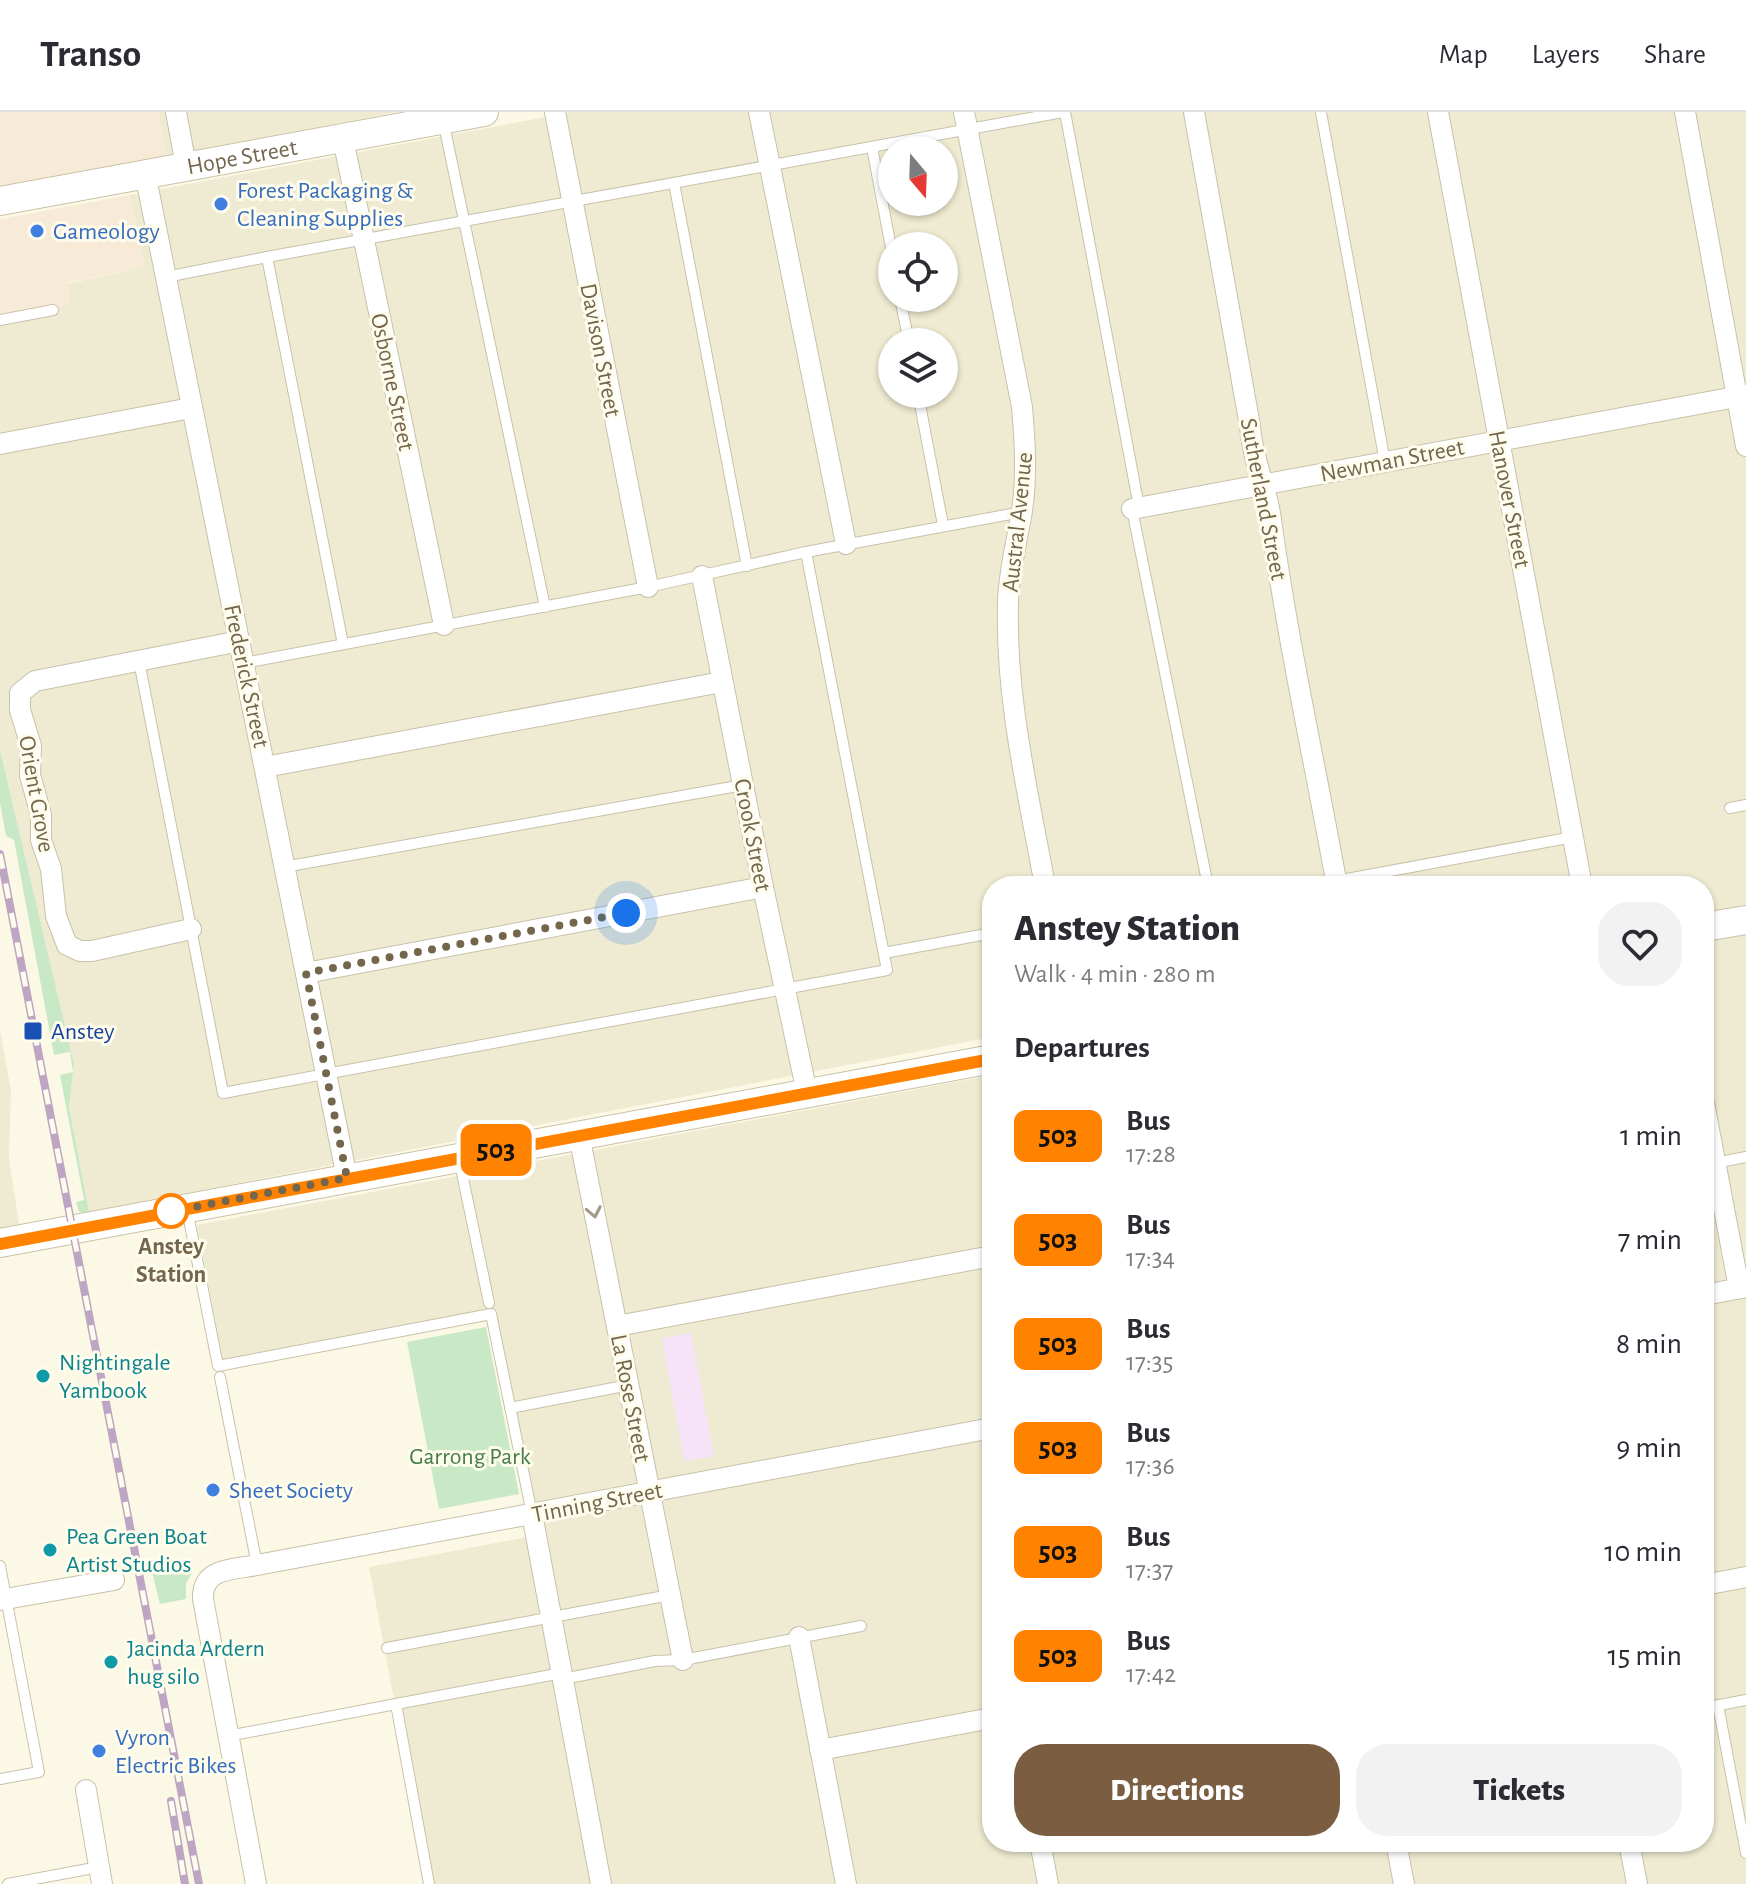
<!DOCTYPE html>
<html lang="en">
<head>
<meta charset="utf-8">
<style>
  :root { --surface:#fff; --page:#f2f2f3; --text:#2b2b33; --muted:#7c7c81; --line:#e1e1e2; --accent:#7b5e41 }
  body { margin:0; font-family:"Alegreya Sans",sans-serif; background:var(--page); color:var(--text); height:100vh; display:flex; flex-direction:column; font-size:30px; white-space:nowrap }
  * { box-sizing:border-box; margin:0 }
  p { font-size:26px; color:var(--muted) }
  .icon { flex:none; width:44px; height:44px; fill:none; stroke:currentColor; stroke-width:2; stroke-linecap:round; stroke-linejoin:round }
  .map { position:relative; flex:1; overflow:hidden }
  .side { position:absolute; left:982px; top:764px; width:732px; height:976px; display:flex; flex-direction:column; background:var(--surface); border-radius:32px; box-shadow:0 2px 6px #0004 }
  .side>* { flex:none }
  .badge { padding:0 16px; border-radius:12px; font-size:28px; line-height:52px }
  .needle { width:52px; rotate:161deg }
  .tools { position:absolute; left:878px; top:24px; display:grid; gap:16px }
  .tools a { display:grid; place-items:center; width:80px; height:80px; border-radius:50%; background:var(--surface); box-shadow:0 2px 6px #0004; font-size:40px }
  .you { position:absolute; width:40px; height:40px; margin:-20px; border:6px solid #fff; border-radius:50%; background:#1a73e8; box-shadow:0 0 0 12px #1a73e833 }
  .map>.badge { position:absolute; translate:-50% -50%; box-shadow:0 0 0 4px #fff }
  h2 { padding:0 32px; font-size:30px; line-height:72px }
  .round { display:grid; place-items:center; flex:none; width:84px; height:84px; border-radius:32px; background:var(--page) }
  .summary { display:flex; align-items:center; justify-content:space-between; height:136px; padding:0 32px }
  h1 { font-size:38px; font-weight:800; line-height:60px }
  .action { display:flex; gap:16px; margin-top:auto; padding:16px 32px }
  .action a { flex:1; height:92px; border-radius:32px; background:var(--accent); color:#fff; font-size:32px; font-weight:800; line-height:92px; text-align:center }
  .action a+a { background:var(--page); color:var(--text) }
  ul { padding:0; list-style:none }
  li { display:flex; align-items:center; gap:24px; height:104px; padding:0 32px }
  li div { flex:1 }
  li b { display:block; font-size:30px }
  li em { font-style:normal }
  li .badge { min-width:88px; font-weight:700; text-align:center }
  header { display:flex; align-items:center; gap:48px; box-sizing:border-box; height:112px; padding:0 40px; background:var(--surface); border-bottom:2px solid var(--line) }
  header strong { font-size:38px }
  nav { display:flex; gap:44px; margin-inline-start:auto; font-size:28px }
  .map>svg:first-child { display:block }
  .residential { fill:#efebd2; fill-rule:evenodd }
  .commercial { fill:#f7ebd8 }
  .education { fill:#f6e3f7 }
  .green { fill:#c9e8c5 }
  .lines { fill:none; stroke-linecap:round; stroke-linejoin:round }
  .lane-casing { stroke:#c9c1aa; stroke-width:12 }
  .street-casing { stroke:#c9c1aa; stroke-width:22 }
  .secondary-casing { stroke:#cac1a6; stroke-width:30 }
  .lane { stroke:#fff; stroke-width:10 }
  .street { stroke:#fff; stroke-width:20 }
  .secondary { stroke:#fff; stroke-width:28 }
  .rail-casing { stroke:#bfa5c4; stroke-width:8 }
  .rail { stroke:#fefcec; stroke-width:5; stroke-dasharray:15; stroke-linecap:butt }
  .oneway { stroke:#a49c8b }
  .line-casing { stroke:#fff; stroke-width:18 }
  .line { stroke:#ff8200; stroke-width:12 }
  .walk { stroke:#73664c; stroke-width:8; stroke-dasharray:0 14.4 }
  .shop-dot { fill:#3f7fe0; stroke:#fefcec; stroke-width:3 }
  .transit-dot { fill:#1a4fb4; stroke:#fefcec; stroke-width:3 }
  .stop-dot { fill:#fff; stroke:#ff8200; stroke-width:4 }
  .culture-dot { fill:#0f9aa8; stroke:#fefcec; stroke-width:3 }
  .labels { text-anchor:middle; stroke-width:6; stroke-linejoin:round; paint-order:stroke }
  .street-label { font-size:24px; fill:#73664c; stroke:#fefcec }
  .shop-label { font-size:24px; fill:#366cbe; stroke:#fefcec; text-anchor:start }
  .transit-label { font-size:24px; fill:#164399; stroke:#fefcec; text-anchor:start }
  .stop-label { font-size:24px; font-weight:bold; fill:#73664c; stroke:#fefcec }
  .culture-label { font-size:24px; fill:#0d838f; stroke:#fefcec; text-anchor:start }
  .park-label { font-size:24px; fill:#487d48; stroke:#fefcec }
</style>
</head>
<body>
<header>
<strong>Transo</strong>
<nav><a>Map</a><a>Layers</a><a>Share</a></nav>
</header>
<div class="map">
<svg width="1746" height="1772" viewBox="0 0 1746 1772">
  <rect width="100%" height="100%" fill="#fbf9e6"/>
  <g class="residential">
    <path d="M158,0h239l-231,44z"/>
    <path d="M572,0h1174v794l-42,8v-28h-712v151l-903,175 -20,-105 5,-43 -74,-314v-429l67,-37 77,-17 -14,-72zM892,38h52v52h-52zM892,134h52v52h-52zM892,230h52v52h-52z"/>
    <path d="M1746,822v950h-1313l-39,-184 -25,-133 174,-33 -50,-225 -270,53 -26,-137 795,-150v767h712v-900z"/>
    <path d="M0,918l11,61 -2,67 10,67 -19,4z"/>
  </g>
  <g class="commercial">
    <path d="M0,0h158l8,44 -166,32z"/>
    <path d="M130,83l14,72 -76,16 3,21 -71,17v-102z"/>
  </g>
  <path class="education" d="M691,1221l23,123 -30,5 -22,-123z"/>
  <g class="green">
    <path d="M0,638l74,314 -5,43 20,105h-10l-3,-10 8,-2 -24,-125 13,-3 -3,-20 -16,3 -40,-215 -8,-4 -6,-33z"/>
    <path d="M486,1215l33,167 -80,15 -32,-167z"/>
    <path d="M178,1455l14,6 -6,10v16l-26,5 -8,-32z"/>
  </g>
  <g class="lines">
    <defs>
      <g id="lane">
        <path d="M1065,0l74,395"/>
        <path d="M1321,0l64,350"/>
        <path d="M443,8l102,487"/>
        <path d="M872,35l20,106"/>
        <path d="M674,71l73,383"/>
        <path d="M267,145l796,-145"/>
        <path d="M166,165l101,-20 76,387"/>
        <path d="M900,186l9,44"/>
        <path d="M0,208l53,-10"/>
        <path d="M918,282l25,131"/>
        <path d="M1132,397l76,377"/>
        <path d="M139,549l84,432 664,-123 -81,-418"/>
        <path d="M244,551l404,-76 158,-35 216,-40"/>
        <path d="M1730,696l16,-3"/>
        <path d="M284,755l459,-82"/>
        <path d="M1336,769l237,-44"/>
        <path d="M884,841l108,-20"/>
        <path d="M459,1047l30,144"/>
        <path d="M1715,1051l31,-6"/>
        <path d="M187,1097l31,157 273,-52 41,200"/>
        <path d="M220,1265l37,188"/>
        <path d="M510,1296l119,-23"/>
        <path d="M0,1454l39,206 -39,7"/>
        <path d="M387,1536l283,-53"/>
        <path d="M563,1567l92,-18 28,-1 178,-34"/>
        <path d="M1718,1593l28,148"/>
        <path d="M1704,1596l42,-8"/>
        <path d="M228,1624l168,-32"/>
        <path d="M8,1772l91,-17"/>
        <path d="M429,1772l-33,-180 166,-31"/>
      </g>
      <g id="street">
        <path d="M176,0l10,54"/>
        <path d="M555,0l93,475"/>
        <path d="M759,0l87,432"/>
        <path d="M964,0l58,295c3,35 5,69 0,104 -5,30 -13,60 -14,90 -3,96 20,191 37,285"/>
        <path d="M1194,0l56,314c2,33 17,61 21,94 17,123 44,244 66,366"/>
        <path d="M1438,0l144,774"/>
        <path d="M1685,0l61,334"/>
        <path d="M343,27l101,486"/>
        <path d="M145,61l202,1005"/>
        <path d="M0,332l191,-36"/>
        <path d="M1132,397l614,-114"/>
        <path d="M702,464l61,311 44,206"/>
        <path d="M265,655l457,-85"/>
        <path d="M191,817l-99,22h-12l-13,-6 -11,-29 -5,-47 -10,-29v-25l-11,-40 1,-29 -11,-36v-17l15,-12 205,-40"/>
        <path d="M306,861l457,-86"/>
        <path d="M1704,991l35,185"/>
        <path d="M579,1023l104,525"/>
        <path d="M1704,1183l42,-8"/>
        <path d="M617,1214l375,-70"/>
        <path d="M532,1402l69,370"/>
        <path d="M1704,1473l42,-8"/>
        <path d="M0,1488l114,-20"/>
        <path d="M799,1525l47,247"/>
        <path d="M820,1638l172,-32"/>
        <path d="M86,1678l16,94"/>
        <path d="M1040,1730l8,42"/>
        <path d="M1396,1730l8,42"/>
        <path d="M1629,1730l8,42"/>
        <path d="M256,1772l-53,-285c-1,-32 30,-29 54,-34l735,-137"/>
      </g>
      <g id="secondary">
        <path id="s1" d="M0,89l484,-89"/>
        <path d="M1704,815l42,-7"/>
        <path d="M0,1131l992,-184"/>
      </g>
    </defs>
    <use href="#lane" class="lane-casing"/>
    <use href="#street" class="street-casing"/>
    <use href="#secondary" class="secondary-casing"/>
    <use href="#lane" class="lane"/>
    <use href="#street" class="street"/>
    <use href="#secondary" class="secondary"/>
    <defs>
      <g id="rail">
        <path d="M0,742l199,1030"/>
        <path d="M171,1689l14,83"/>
      </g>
    </defs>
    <use href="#rail" class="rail-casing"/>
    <use href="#rail" class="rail"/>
  </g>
  <defs><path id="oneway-chevron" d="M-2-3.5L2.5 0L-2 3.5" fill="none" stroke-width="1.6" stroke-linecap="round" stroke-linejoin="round" transform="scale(2)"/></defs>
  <use class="oneway" href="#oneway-chevron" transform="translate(594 1100) rotate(79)"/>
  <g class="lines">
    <defs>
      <path id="line" d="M0,1132l992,-185"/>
    </defs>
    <use href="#line" class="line-casing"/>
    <use href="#line" class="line"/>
    <path class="walk" d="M171,1099l-8,2 184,-35 -41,-205 320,-60"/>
  </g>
  <g class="shop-dot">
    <circle cx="221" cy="92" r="8"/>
    <circle cx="37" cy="119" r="8"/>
    <circle cx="213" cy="1378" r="8"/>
    <circle cx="99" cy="1639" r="8"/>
  </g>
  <rect class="transit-dot" x="23" y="909" width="20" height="20" rx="4"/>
  <circle class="stop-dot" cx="171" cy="1099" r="16"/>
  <g class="culture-dot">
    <circle cx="43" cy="1264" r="8"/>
    <circle cx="50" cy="1438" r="8"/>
    <circle cx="111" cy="1550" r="8"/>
  </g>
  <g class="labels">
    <g class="street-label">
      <text dy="8" stroke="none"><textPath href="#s1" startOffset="246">Hope Street</textPath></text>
      <text transform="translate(601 238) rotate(79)" y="8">Davison Street</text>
      <text transform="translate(393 270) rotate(78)" y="8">Osborne Street</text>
      <text transform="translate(1392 348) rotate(-11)" y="8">Newman Street</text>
      <text transform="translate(1264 387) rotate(79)" y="8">Sutherland Street</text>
      <text transform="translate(1510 387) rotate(79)" y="8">Hanover Street</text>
      <text transform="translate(1017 410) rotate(-84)" y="8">Austral Avenue</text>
      <text transform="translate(247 564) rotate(78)" y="8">Frederick Street</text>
      <text transform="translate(37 682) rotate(80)" y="8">Orient Grove</text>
      <text transform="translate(753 723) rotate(79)" y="8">Crook Street</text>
      <text transform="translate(631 1286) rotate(79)" y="8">La Rose Street</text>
      <text transform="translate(597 1390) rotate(-11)" y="8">Tinning Street</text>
    </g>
    <g class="shop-label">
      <text x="237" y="86">Forest Packaging &amp;<tspan x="237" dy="28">Cleaning Supplies</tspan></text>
      <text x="53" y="127">Gameology</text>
      <text x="229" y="1386">Sheet Society</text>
      <text x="115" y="1633">Vyron<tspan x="115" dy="28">Electric Bikes</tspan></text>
    </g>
    <g class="transit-label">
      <text x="51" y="927">Anstey</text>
    </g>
    <g class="stop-label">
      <text x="171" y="1142">Anstey<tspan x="171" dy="28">Station</tspan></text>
    </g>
    <g class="culture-label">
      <text x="59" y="1258">Nightingale<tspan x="59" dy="28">Yambook</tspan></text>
      <text x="66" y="1432">Pea Green Boat<tspan x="66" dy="28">Artist Studios</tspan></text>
      <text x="127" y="1544">Jacinda Ardern<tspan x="127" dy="28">hug silo</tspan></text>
    </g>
    <g class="park-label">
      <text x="470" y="1352">Garrong Park</text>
    </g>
  </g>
</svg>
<div class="tools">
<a><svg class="needle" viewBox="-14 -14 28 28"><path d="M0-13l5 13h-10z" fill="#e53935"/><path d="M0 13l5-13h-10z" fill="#7c7c81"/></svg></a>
<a><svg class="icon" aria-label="locate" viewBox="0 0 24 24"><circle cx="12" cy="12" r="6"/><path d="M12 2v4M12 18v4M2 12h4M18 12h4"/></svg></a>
<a><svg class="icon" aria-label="layers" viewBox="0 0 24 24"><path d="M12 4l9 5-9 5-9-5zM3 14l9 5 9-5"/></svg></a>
</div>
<div class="you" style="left:626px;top:801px"></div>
<b class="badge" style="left:496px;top:1038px;background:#ff8200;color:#111">503</b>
<section class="side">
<div class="summary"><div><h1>Anstey Station</h1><p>Walk · 4 min · 280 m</p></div><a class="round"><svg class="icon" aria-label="heart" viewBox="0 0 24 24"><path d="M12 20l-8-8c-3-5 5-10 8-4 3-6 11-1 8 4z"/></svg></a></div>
<h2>Departures</h2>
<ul>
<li><span class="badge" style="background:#ff8200;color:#111">503</span><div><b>Bus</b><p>17:28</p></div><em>1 min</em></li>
<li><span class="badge" style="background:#ff8200;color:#111">503</span><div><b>Bus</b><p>17:34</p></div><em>7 min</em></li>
<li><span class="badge" style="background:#ff8200;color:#111">503</span><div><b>Bus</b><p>17:35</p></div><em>8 min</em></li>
<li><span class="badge" style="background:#ff8200;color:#111">503</span><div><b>Bus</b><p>17:36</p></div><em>9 min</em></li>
<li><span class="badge" style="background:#ff8200;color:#111">503</span><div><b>Bus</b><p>17:37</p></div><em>10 min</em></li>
<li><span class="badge" style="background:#ff8200;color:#111">503</span><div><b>Bus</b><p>17:42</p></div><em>15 min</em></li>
</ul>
<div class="action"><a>Directions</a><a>Tickets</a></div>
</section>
</div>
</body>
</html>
